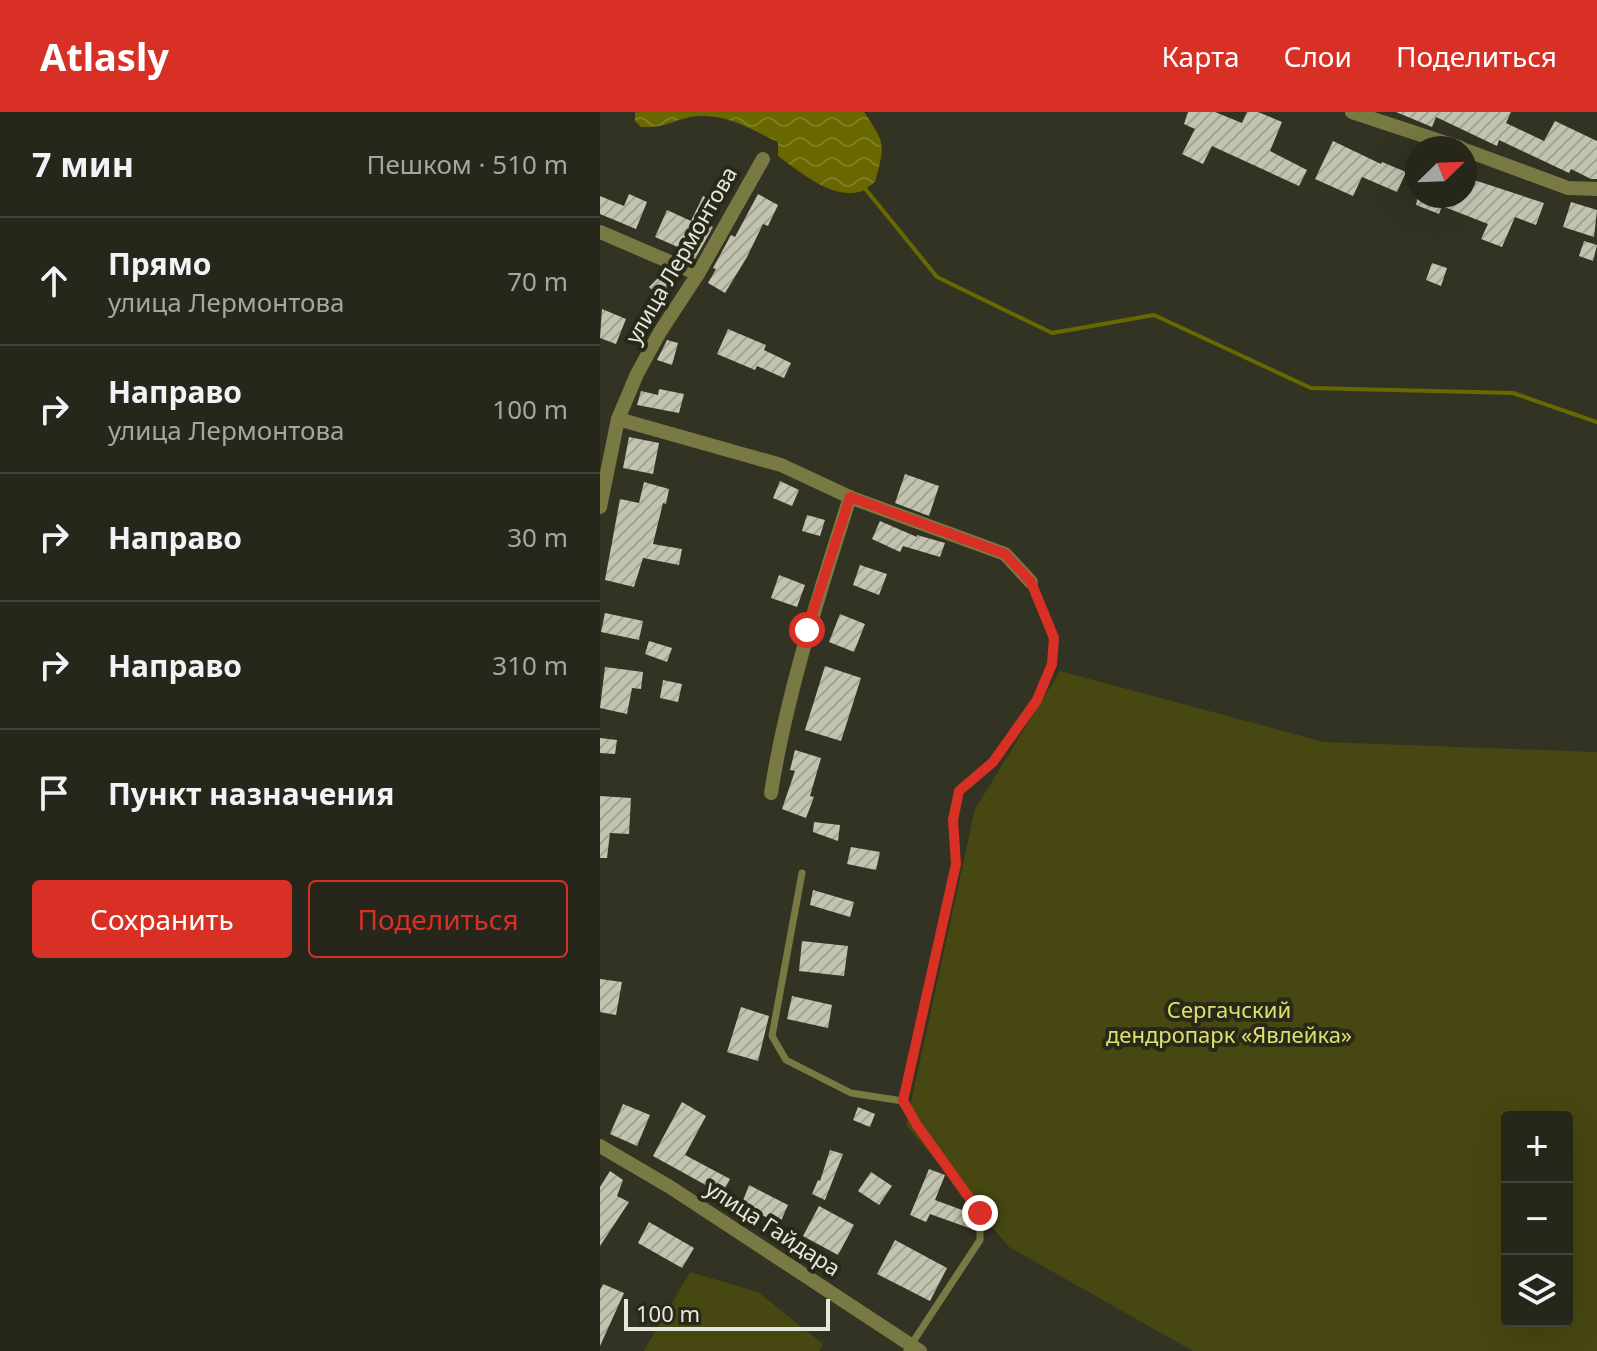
<!DOCTYPE html>
<html lang="ru">
<meta charset="utf-8">
<style>
:root{--surface:#26261a;--page:#2e2e23;--text:#f1f3f6;--muted:#a4a5a2;--line:#424339;--accent:#d93025}
body{margin:0;font-family:"Noto Sans",sans-serif;background:var(--page);color:var(--text)}
.controls{position:absolute;right:24px;bottom:24px;display:grid;overflow:hidden;border-radius:8px;box-shadow:0 8px 32px #0002}
.controls button{width:72px;height:72px;display:grid;place-items:center;padding:0;border:0;border-bottom:2px solid var(--line);background:var(--surface);color:var(--text);font:40px sans-serif}
.compass{position:absolute;left:805px;top:24px;width:72px;height:72px;border-radius:50%;background:var(--surface);box-shadow:0 8px 32px #0002;rotate:67deg}
.scale{position:absolute;left:24px;bottom:20px;width:206px;box-sizing:border-box;padding-left:8px;border:4px solid #e6e7dd;border-top:0;font-size:22px;line-height:28px;white-space:nowrap;color:#e6e7dd;-webkit-text-stroke:6px #292919;paint-order:stroke}
.stop{position:absolute;width:24px;height:24px;margin:-18px;border:6px solid #d93025;border-radius:50%;background:#fff}
.stop.end{background:#d93025;border-color:#fff;box-shadow:0 2px 8px #0008}
.list{margin:0;padding:0;list-style:none}
h2{display:flex;justify-content:space-between;align-items:center;height:104px;margin:0;padding:0 32px;font-size:34px}
h2 small{font-size:26px;font-weight:400;color:var(--muted)}
.list li{display:grid;grid-template-columns:52px 1fr auto;gap:24px;align-items:center;box-sizing:border-box;height:128px;padding:0 32px;border-top:2px solid var(--line)}
.list b{display:block;font-size:30px;white-space:nowrap}
.list p{margin:0;font-size:26px;white-space:nowrap;color:var(--muted)}
.list em{font-size:26px;font-style:normal;color:var(--muted)}
.actions{display:flex;gap:16px;padding:24px 32px}
.actions a{flex:1;padding:18px 0;border:2px solid var(--accent);border-radius:8px;text-align:center;font-size:28px;color:var(--accent)}
.actions .main{background:var(--accent);color:#fff}
.icon{flex:none;width:44px;height:44px;fill:none;stroke:currentColor;stroke-width:2;stroke-linecap:round;stroke-linejoin:round}
.map{position:relative;flex:none;width:997px;height:1239px;overflow:hidden}
header{display:flex;align-items:center;gap:48px;box-sizing:border-box;height:112px;padding:0 40px;background:var(--accent);color:#fff}
header strong{font-size:38px}
nav{display:flex;gap:44px;margin-inline-start:auto;font-size:28px}
main{display:flex}
aside{flex:1;background:var(--surface)}
.map>svg:first-child{display:block}
.park{fill:#474712;fill-rule:evenodd}
.water{fill:url(#water-waves)}
.lines{fill:none;stroke-linecap:round;stroke-linejoin:round}
.stream{stroke:#696800;stroke-width:4}
.building{fill:url(#building-hatch)}
.service{stroke:#797943;stroke-width:7}
.minor{stroke:#797943;stroke-width:14}
.route{stroke:#d93025;stroke-width:10}
.labels{text-anchor:middle;stroke-width:8;stroke-linejoin:round;paint-order:stroke}
.street-label{font-size:22px;fill:#e6e7dd;stroke:#292919}
.park-label{font-size:22px;fill:#dfe06c;stroke:#292919}
</style>
<header>
<strong>Atlasly</strong>
<nav><a>Карта</a><a>Слои</a><a>Поделиться</a></nav>
</header>
<main>
<aside>
<h2>7 мин<small>Пешком · 510 m</small></h2>
<ul class="list">
<li><svg class="icon" aria-label="ahead" viewBox="0 0 24 24"><path d="M12 20V5M6 11l6-6 6 6"/></svg><div><b>Прямо</b><p>улица Лермонтова</p></div><em>70 m</em></li>
<li><svg class="icon" aria-label="right" viewBox="0 0 24 24"><path d="M7 20v-9h11M14 6l5 5-5 5"/></svg><div><b>Направо</b><p>улица Лермонтова</p></div><em>100 m</em></li>
<li><svg class="icon" aria-label="right" viewBox="0 0 24 24"><path d="M7 20v-9h11M14 6l5 5-5 5"/></svg><div><b>Направо</b></div><em>30 m</em></li>
<li><svg class="icon" aria-label="right" viewBox="0 0 24 24"><path d="M7 20v-9h11M14 6l5 5-5 5"/></svg><div><b>Направо</b></div><em>310 m</em></li>
<li><svg class="icon" aria-label="arrive" viewBox="0 0 24 24"><path d="M6 21V4h12l-3 4 3 4H6"/></svg><div><b>Пункт назначения</b></div></li>
</ul>
<div class="actions"><a class="main">Сохранить</a><a>Поделиться</a></div>
</aside>
<div class="map">
<svg width="997" height="1239" viewBox="0 0 997 1239">
<defs>
<pattern id="water-waves" width="16" height="10" patternUnits="userSpaceOnUse" patternTransform="scale(2)"><rect width="16" height="10" fill="#696800"/><path d="M0 5q4-4 8 0t8 0" fill="none" stroke="#7e7e25"/></pattern>
<pattern id="building-hatch" width="6" height="6" patternUnits="userSpaceOnUse" patternTransform="scale(2)"><rect width="6" height="6" fill="#c3c4b0"/><path d="M-1 1l2-2M0 6l6-6M5 7l2-2" fill="none" stroke="#a4a494"/></pattern>
</defs>
<rect width="100%" height="100%" fill="#333323"/>
<g class="park">
<path d="M460,559L724,630L997,640V1239H593L409,1135L306,1013L375,697ZM907,1005H967V1209H907Z"/>
<polygon points="90,1160 158,1180 223,1232 219,1239 44,1239"/>
</g>
<path class="water" d="M35,0H264C286,32 285,33 275,70C270,73 264,79 259,80C231,87 199,59 178,44V30C148,16 125,0 90,5C69,10 64,16 41,15L35,9Z"/>
<g class="lines">
<polyline class="stream" points="263,74 337,165 452,221 554,203 711,276 913,281 997,310"/>
</g>
<g class="building">
<polygon points="588,0 615,0 642,11 647,0 658,0 682,10 670,39 707,58 699,74 612,34 603,52 582,42 595,17 584,12"/>
<polygon points="796,0 911,0 906,11 944,29 955,9 997,29 997,67 991,67 971,57 969,61 899,28 897,34 836,5 832,15"/>
<polygon points="733,29 781,52 782,50 806,60 797,80 762,65 753,84 715,67"/>
<polygon points="871,67 944,91 936,113 915,105 902,135 881,127 888,112 842,94 839,102 816,93 818,84 865,84"/>
<polygon points="29,82 47,90 36,117 0,102 0,84 24,94"/>
<polygon points="158,82 178,93 168,114 163,112 147,145 125,181 108,171 116,157 113,156 131,123 135,125"/>
<polygon points="103,84 113,89 103,110 113,115 95,147 79,139 80,136 55,125 67,98 91,109"/>
<polygon points="971,90 997,98 994,125 963,115"/>
<polygon points="984,129 997,133 993,149 979,144"/>
<polygon points="832,151 847,156 841,174 826,168"/>
<polygon points="60,164 73,177 62,188 49,175"/>
<polygon points="2,197 26,207 16,232 0,226"/>
<polygon points="128,217 166,233 164,238 191,251 184,266 157,254 155,258 117,242"/>
<polygon points="67,228 78,231 72,253 57,248"/>
<polygon points="59,277 84,282 79,301 37,293 41,279 58,283"/>
<polygon points="29,325 59,331 53,362 23,356"/>
<polygon points="305,362 339,374 329,404 295,391"/>
<polygon points="180,369 199,378 192,394 173,386"/>
<polygon points="44,370 69,377 66,392 63,391 53,432 82,437 79,453 43,446 34,475 5,468 20,387 39,391"/>
<polygon points="207,403 225,408 220,424 202,419"/>
<polygon points="280,409 317,425 317,423 345,431 340,445 303,434 300,440 272,427"/>
<polygon points="260,453 287,462 279,483 253,473"/>
<polygon points="179,463 205,473 197,495 171,486"/>
<polygon points="5,501 43,509 39,528 1,520"/>
<polygon points="240,502 265,512 254,540 229,530"/>
<polygon points="49,529 72,536 67,550 45,542"/>
<polygon points="225,554 261,566 241,629 205,618"/>
<polygon points="5,555 43,560 41,577 32,576 27,602 0,596"/>
<polygon points="63,568 82,572 78,590 60,586"/>
<polygon points="0,626 17,628 15,642 0,641"/>
<polygon points="195,638 221,646 210,684 214,685 206,706 182,697 195,659 190,658"/>
<polygon points="0,684 31,686 29,722 10,721 7,746 0,746"/>
<polygon points="214,710 240,713 238,729 213,720"/>
<polygon points="251,735 280,740 276,758 247,752"/>
<polygon points="213,778 254,790 250,805 210,793"/>
<polygon points="202,829 248,834 244,864 199,859"/>
<polygon points="0,867 22,870 16,903 0,900"/>
<polygon points="192,884 232,893 228,916 187,907"/>
<polygon points="141,895 169,904 158,949 127,940"/>
<polygon points="82,990 106,1004 85,1043 130,1067 122,1082 53,1044"/>
<polygon points="23,992 50,1003 37,1034 10,1022"/>
<polygon points="258,995 275,1002 270,1015 253,1008"/>
<polygon points="230,1038 243,1042 225,1088 212,1082 218,1068 220,1069"/>
<polygon points="329,1057 345,1063 335,1088 373,1102 369,1116 330,1102 326,1110 310,1103"/>
<polygon points="10,1059 23,1068 17,1084 29,1090 0,1134 0,1075"/>
<polygon points="271,1060 292,1074 279,1093 258,1079"/>
<polygon points="149,1073 188,1093 180,1111 141,1094"/>
<polygon points="219,1094 254,1113 238,1143 203,1124"/>
<polygon points="49,1110 94,1136 82,1156 38,1131"/>
<polygon points="295,1128 347,1156 330,1189 277,1162"/>
<polygon points="3,1172 24,1181 0,1234 0,1178"/>
</g>
<g class="lines">
<g class="service">
<polyline points="202,761 172,924 186,948 251,981 303,989"/>
<polyline points="307,1239 380,1128 380,1101 317,1013 303,989 356,752 353,708 359,679 393,650 437,588 452,552 454,526 431,470"/>
</g>
<g class="minor">
<polyline points="752,0 861,36"/>
<polyline points="865,38 968,76 997,77"/>
<polyline points="0,120 98,162"/>
<polyline points="18,307 181,353 252,386 405,442 431,470"/>
<polyline points="0,395 18,307 37,262 60,220 98,162 163,47"/>
<path d="M171,681C187,579 219,483 250,385"/>
<polyline points="0,1034 70,1075 320,1239"/>
</g>
</g>
<g class="lines">
<polyline class="route" points="207,518 250,385 405,442 431,470 454,526 452,552 437,588 393,650 359,679 353,708 356,752 303,989 317,1013 380,1101"/>
</g>
<g class="labels">
<g class="street-label">
<text transform="translate(81 143) rotate(-60)" y="8">улица Лермонтова</text>
<text transform="translate(173 1116) rotate(33)" y="8">улица Гайдара</text>
</g>
<g class="park-label">
<text x="629" y="906">Сергачский<tspan x="629" dy="25">дендропарк «Явлейка»</tspan></text>
</g>
</g>
</svg>
<div class="controls">
<button>+</button>
<button>−</button>
<button><svg class="icon" aria-label="layers" viewBox="0 0 24 24"><path d="M12 4l9 5-9 5-9-5zM3 14l9 5 9-5"/></svg></button>
</div>
<svg class="compass" viewBox="-18 -18 36 36"><path d="M0-13l5 13h-10z" fill="#e53935"/><path d="M0 13l5-13h-10z" fill="#a4a5a2"/></svg>
<div class="scale">100 m</div>
<div class="stop" style="left:207px;top:518px"></div>
<div class="stop end" style="left:380px;top:1101px"></div>
</div>
</main>
